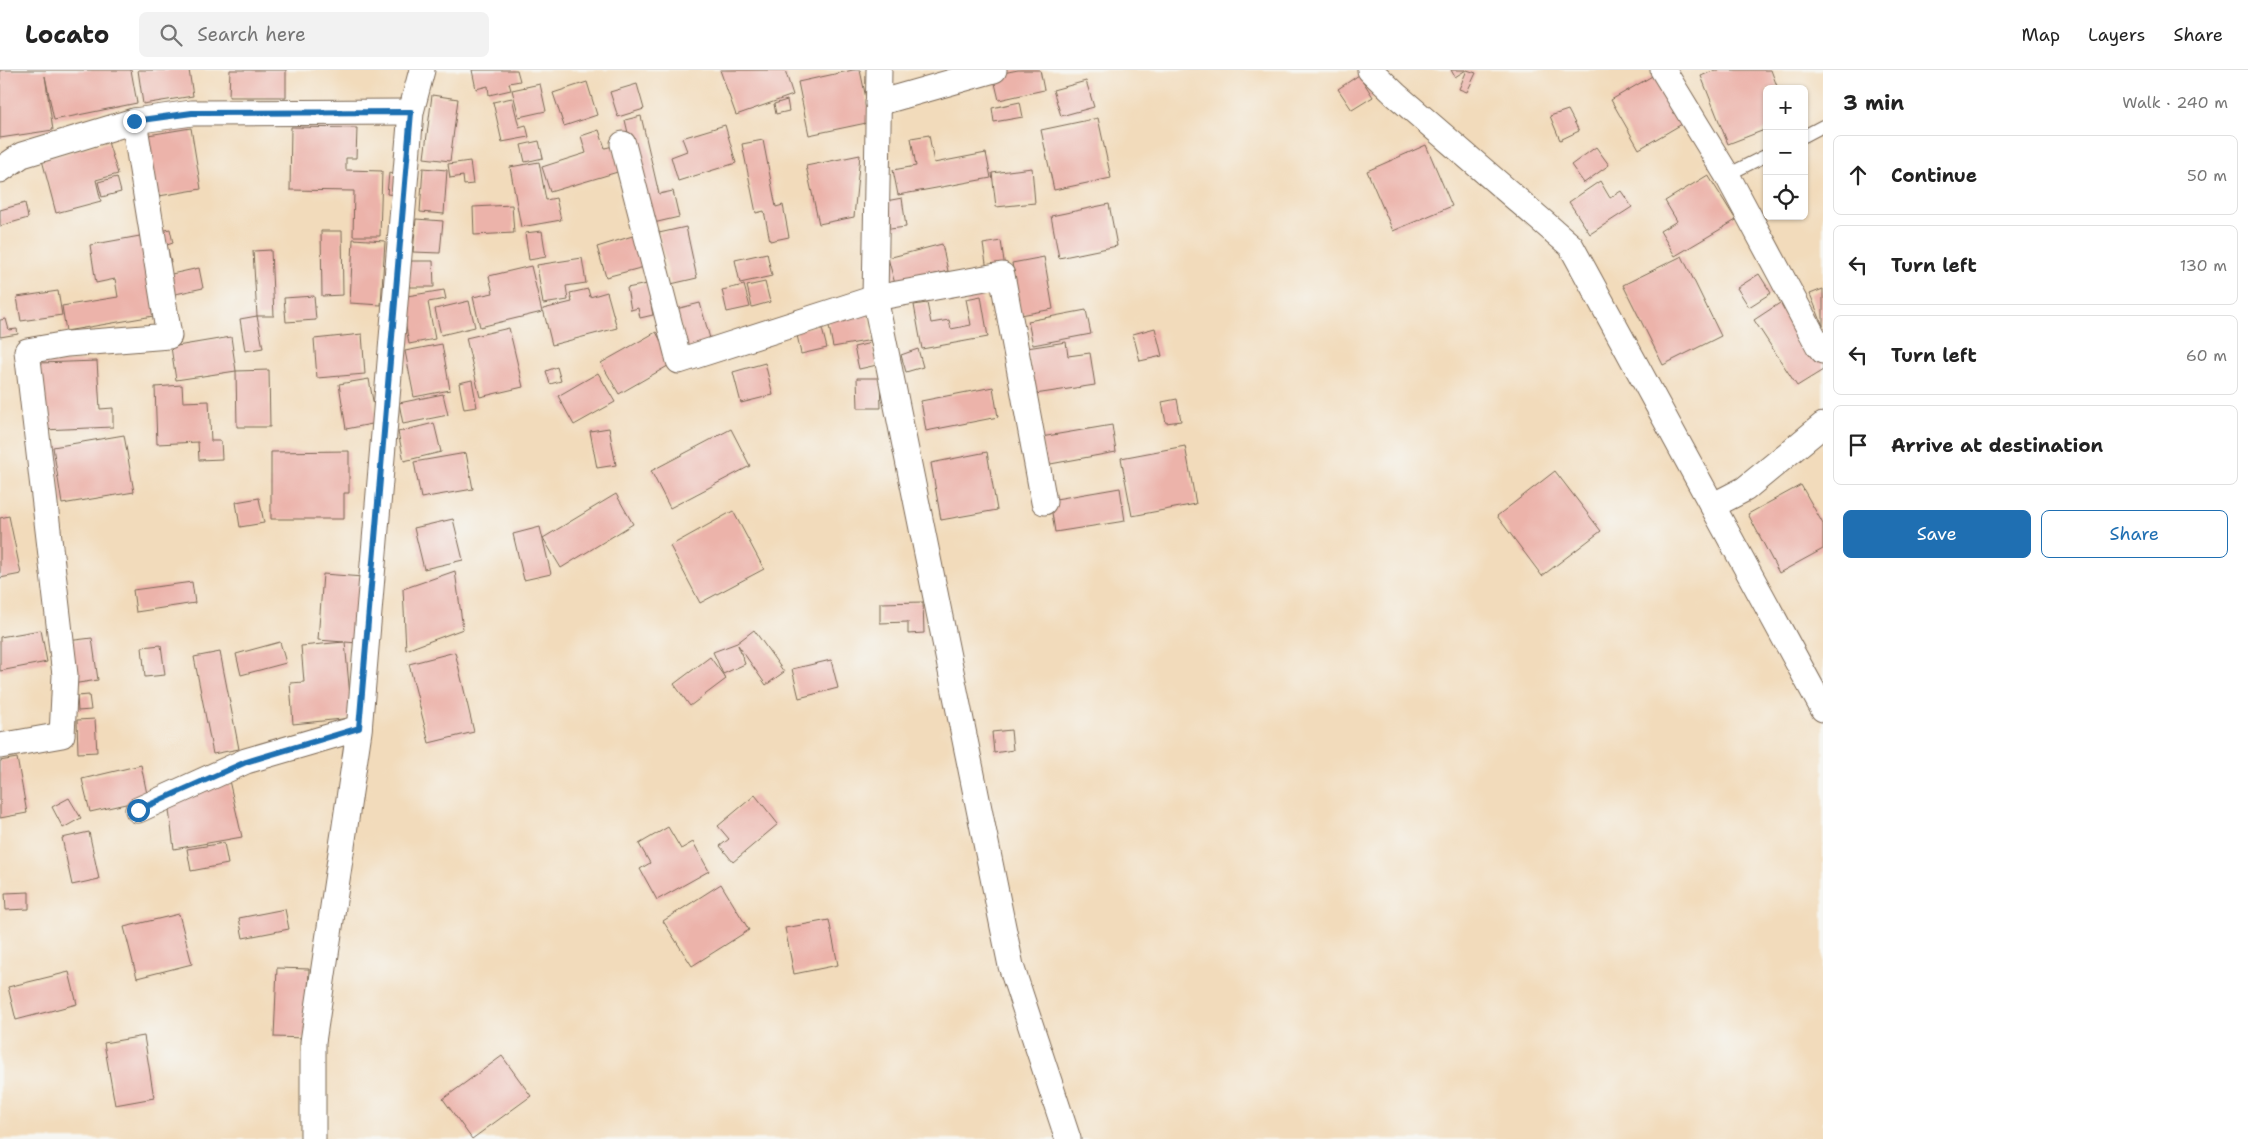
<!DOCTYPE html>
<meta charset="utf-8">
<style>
:root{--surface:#fff;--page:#f2f2f2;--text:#222;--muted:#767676;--line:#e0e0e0;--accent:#1f6fb2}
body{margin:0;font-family:"Shantell Sans",sans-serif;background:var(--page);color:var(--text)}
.controls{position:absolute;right:15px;top:15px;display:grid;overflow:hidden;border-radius:8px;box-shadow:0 1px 4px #0004}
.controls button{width:45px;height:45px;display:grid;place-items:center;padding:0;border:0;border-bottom:1px solid var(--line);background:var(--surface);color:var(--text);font:25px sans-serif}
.stop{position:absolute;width:15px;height:15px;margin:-11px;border:4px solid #1f6fb2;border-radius:50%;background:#fff}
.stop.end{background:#1f6fb2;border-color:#fff;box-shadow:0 1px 5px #0008}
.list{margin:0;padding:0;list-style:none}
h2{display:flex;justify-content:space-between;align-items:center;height:65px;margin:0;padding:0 20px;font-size:21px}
h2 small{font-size:16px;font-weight:400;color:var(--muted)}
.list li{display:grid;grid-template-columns:32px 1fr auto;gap:15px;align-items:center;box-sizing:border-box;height:80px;margin:0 10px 10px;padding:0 10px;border:1px solid var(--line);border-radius:8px}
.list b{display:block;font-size:19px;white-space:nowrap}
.list em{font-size:16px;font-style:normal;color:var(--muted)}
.actions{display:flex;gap:10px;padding:15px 20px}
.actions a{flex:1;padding:11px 0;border:1px solid var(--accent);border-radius:8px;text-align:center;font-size:18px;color:var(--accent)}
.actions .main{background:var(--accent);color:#fff}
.icon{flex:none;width:28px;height:28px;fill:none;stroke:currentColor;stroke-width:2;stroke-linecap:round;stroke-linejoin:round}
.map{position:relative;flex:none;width:1823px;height:1069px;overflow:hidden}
header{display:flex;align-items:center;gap:30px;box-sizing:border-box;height:70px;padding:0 25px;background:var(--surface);border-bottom:1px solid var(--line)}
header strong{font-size:24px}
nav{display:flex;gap:28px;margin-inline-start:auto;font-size:18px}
.search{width:350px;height:45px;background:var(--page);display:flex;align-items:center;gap:12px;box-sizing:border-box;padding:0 18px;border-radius:8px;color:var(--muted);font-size:19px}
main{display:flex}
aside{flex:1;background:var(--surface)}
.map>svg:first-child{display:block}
.building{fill:#ecb3aa}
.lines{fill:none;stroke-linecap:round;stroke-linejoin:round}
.lane-casing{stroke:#7b6855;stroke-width:14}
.street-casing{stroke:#7b6855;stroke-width:27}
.lane{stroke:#fff;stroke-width:12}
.street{stroke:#fff;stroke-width:25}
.route{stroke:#1f6fb2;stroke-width:6}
</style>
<header>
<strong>Locato</strong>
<div class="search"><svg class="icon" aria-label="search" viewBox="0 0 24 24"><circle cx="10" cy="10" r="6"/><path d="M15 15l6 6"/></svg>Search here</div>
<nav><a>Map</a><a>Layers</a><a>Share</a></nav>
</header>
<main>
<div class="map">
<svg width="1823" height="1069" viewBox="0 0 1823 1069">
<rect width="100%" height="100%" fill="#f6f6f2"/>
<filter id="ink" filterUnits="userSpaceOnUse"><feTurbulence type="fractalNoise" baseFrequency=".02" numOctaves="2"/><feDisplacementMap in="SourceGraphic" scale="10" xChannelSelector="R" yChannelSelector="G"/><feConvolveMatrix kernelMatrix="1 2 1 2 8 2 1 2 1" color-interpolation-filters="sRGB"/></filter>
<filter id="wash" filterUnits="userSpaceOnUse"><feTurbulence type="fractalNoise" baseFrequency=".0096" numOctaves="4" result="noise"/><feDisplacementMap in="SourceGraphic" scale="20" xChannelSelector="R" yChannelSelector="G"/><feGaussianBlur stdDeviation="1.12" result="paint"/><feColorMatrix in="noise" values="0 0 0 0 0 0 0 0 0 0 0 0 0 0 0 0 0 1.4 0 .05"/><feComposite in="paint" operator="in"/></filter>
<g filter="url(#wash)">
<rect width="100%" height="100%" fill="#f2dbbb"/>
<g id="blocks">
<g class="building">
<polygon points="0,0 131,0 137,33 54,50 45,6 53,60 0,68"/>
<polygon points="138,0 189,0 193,26 143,34"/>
<polygon points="230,0 286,0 286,27 229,27"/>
<polygon points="472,0 517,0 520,11 509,13 511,20 489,25 488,16 476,19"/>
<polygon points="720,0 785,0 793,25 736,45"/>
<polygon points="853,0 860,0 871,52 809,65 798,12"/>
<polygon points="1018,0 1040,0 1044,20 999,30 993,5"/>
<polygon points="1451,0 1466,0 1455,7"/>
<polygon points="1467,0 1476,3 1467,22 1459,19"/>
<polygon points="1715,0 1771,0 1778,19 1767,19 1767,59 1728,74 1701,6"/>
<polygon points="1359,5 1373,27 1352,40 1338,19"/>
<polygon points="1654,5 1682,54 1639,79 1611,30"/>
<polygon points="1086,11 1094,37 1061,46 1053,20"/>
<polygon points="587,12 597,45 564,56 553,23"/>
<polygon points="540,14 546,41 519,47 512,20"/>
<polygon points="637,14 644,39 618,47 610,22"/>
<polygon points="432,25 458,29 450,91 424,88"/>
<polygon points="512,28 519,57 526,55 529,67 502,72 493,32"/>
<polygon points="787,30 789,41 776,44 774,34"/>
<polygon points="1020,32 1023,47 994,52 992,38"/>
<polygon points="1568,40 1579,61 1560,70 1550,46"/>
<polygon points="641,46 659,124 673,121 679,147 649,154 625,50"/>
<polygon points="1098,48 1111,108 1054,120 1041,60"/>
<polygon points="725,55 736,93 678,111 671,87 687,81 682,68"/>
<polygon points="291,57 357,58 356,88 346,88 346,100 382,101 380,166 353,166 354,121 290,120"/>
<polygon points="191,58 201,119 153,127 142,66"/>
<polygon points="599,60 605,78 613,76 621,101 550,122 542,97 586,83 581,66"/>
<polygon points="929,65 934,93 986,83 991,108 898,125 893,100 916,96 911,68"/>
<polygon points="763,70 776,137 783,135 789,167 770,171 764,141 756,143 742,74"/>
<polygon points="539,71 543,88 525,92 521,75"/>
<polygon points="108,72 118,104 96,110 101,131 56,143 42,90"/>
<polygon points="1426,75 1452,136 1393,161 1367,101"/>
<polygon points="1596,77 1609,95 1584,113 1571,95"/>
<polygon points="860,85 854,147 819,154 806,96"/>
<polygon points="470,91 473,114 464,115 463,106 450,108 448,94"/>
<polygon points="539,92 546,130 556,128 561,150 521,157 510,97"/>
<polygon points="423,98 447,100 444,144 420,142"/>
<polygon points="1032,98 1035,133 996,137 992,103"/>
<polygon points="389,103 399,105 396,125 387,124"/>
<polygon points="1708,105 1736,150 1675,186 1660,161 1677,151 1665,131"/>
<polygon points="117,107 121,122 102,127 98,112"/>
<polygon points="1600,111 1610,128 1621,121 1632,137 1590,164 1569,132"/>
<polygon points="902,128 906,157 890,159 886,131"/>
<polygon points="25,133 28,148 0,156 0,140"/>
<polygon points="1109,134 1117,176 1059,188 1051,146"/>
<polygon points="512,135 514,163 474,165 473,137"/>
<polygon points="416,149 443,151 440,183 413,182"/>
<polygon points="686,157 697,208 671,214 659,163"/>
<polygon points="170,159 173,173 167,175 171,192 164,193 156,162"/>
<polygon points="321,161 342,161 343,225 322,226"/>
<polygon points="542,161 546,187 529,190 525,163"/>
<polygon points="151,164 165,244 66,261 62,236 118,227 115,209 96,213 90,175"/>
<polygon points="639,164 648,196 606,207 597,177"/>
<polygon points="353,169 385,171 381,235 350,233"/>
<polygon points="1001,171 1005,198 987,200 983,174"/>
<polygon points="942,174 948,201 895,214 888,188"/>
<polygon points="271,180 274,246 257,246 253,181"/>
<polygon points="767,183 772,206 740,213 735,190"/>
<polygon points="1682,186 1721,266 1663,295 1623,215"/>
<polygon points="1044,187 1053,239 1021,245 1012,193"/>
<polygon points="582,188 586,213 566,216 568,230 543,234 537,195"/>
<polygon points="407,191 433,191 434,217 409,217"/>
<polygon points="531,196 542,242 480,257 473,227 493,223 489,206"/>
<polygon points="199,198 203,218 171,225 167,205"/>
<polygon points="1759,204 1771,223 1749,237 1737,218"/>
<polygon points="765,212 770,232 752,237 747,216"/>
<polygon points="647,214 653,245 640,248 638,238 631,240 627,218"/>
<polygon points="744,215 750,237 727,242 722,220"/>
<polygon points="588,219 590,227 607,222 617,258 552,275 543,239 572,232 570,223"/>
<polygon points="1823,219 1823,256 1810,224"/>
<polygon points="444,220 446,229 428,232 435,269 409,274 401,227"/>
<polygon points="58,221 62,245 21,251 17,227"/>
<polygon points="314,226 316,250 286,252 284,228"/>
<polygon points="981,226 988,267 922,279 914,235 927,233 931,253 949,250 951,259 971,255 966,229"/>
<polygon points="469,231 475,257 441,265 435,239"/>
<polygon points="1783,231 1823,292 1823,300 1797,316 1754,250"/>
<polygon points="700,233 711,272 687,279 676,239"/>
<polygon points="867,239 872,270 833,277 827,246"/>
<polygon points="1086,240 1091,264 1033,275 1028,251"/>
<polygon points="257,246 263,278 245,281 240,249"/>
<polygon points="6,249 9,260 17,259 18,264 0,267 0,250"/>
<polygon points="821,255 827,278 801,284 796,260"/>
<polygon points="509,258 523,317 480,327 466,268"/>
<polygon points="1155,258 1162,286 1140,291 1133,264"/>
<polygon points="656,262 673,293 619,324 601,293"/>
<polygon points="362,264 365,304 317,308 314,269"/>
<polygon points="231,267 236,301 176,310 171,277"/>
<polygon points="1066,272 1068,286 1090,283 1095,315 1035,324 1027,278"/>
<polygon points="871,273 877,295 859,299 854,277"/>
<polygon points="442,274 450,320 414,327 405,281"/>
<polygon points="918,279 923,297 906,302 901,285"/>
<polygon points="97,291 100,339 113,338 113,357 42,360 39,293"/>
<polygon points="765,293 773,325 741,333 733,302"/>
<polygon points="557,297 561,311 550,314 546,301"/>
<polygon points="269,300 270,357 237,357 236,301"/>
<polygon points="598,303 615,332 574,355 558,326"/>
<polygon points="857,308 880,308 881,338 858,338"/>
<polygon points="369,309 377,353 346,359 339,314"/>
<polygon points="472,310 477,337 464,339 459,313"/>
<polygon points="182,315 183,332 209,331 211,371 221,371 222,389 199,390 198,372 157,374 155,317"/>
<polygon points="993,317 998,347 926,361 921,331"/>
<polygon points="443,324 448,345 403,354 399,333"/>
<polygon points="1177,329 1181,351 1166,353 1162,332"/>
<polygon points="434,353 441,382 404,391 398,362"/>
<polygon points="1112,355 1116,382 1045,395 1041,367"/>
<polygon points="609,358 616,395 597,398 590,361"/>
<polygon points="731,359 750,396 670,438 651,401"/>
<polygon points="124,365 134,422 62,434 53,377"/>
<polygon points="1185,376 1196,434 1132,446 1121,388"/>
<polygon points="349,381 349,423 344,423 344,449 271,449 271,382"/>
<polygon points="987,382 997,440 941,450 931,393"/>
<polygon points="466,383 473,419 421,428 414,392"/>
<polygon points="1555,401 1601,461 1542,506 1497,446"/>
<polygon points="1801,415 1823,454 1823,479 1779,503 1748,444"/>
<polygon points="1120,418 1125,451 1055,462 1050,430"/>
<polygon points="616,424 633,454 561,498 543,468"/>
<polygon points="259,428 264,453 240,457 236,432"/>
<polygon points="733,441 764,499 700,533 670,476"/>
<polygon points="9,446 21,504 0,508 0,448"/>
<polygon points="453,449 463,490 424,499 414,458"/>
<polygon points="540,457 551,504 524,510 513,464"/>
<polygon points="455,501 463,559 406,580 403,519"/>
<polygon points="323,504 363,507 358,573 345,572 352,648 293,654 290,613 304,612 301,576 344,572 318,570"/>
<polygon points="192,512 195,533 136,542 133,520"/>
<polygon points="923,532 924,563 908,564 908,552 880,553 880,533"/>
<polygon points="41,560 47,592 0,601 0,567"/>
<polygon points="754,560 784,602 766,615 738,575 745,594 723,604 713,582 737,573"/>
<polygon points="92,568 98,610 72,614 67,571"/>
<polygon points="280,572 286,593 241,605 236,584"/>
<polygon points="161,575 165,605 145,607 142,577"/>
<polygon points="220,582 239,679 213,684 194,587"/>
<polygon points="455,582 474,662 429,673 409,594"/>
<polygon points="710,587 726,609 690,636 674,614"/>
<polygon points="831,590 838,618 799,628 792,599"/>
<polygon points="89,625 91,640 78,641 77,626"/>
<polygon points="95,649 97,682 78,683 77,650"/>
<polygon points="1011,660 1013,680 994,683 992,662"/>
<polygon points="17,688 27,743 0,748 0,691"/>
<polygon points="141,695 148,729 90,742 82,709"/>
<polygon points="228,706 242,767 174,779 168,732"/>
<polygon points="755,725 778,754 733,792 720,776 729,769 718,756"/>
<polygon points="69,728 81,748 63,758 52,737"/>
<polygon points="668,757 681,779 693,772 709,801 657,830 640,799 650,793 639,774"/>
<polygon points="89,762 99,809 72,815 62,768"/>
<polygon points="224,773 228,794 191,801 187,779"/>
<polygon points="721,814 749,860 692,896 663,851"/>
<polygon points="29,822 29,839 6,840 5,823"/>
<polygon points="285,839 289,859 243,868 239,848"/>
<polygon points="179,844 192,894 137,908 124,857"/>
<polygon points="829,850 838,895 794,904 785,858"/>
<polygon points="277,898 309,899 306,968 274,967"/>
<polygon points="69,902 77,934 16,950 8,917"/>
<polygon points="144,966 154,1028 115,1035 104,973"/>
<polygon points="502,986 531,1026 472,1069 443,1029"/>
</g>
</g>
</g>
<g filter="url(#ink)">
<use href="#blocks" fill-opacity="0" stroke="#7b6855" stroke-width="1"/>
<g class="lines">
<defs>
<g id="lane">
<polyline points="1804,66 1823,56"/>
<polyline points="1727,105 1767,85"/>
</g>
<g id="street">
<polyline points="879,0 875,228 1011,896 1068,1069"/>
<polyline points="1370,0 1396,25 1571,176 1823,639"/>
<polyline points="1663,0 1727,105 1818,275 1823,281"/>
<polyline points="878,33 994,0"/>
<polyline points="623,74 679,291 875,228 1002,205 1044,432"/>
<polyline points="0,100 22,85 134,51 192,43 411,42"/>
<polyline points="1714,435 1745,419 1823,355"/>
<polyline points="0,676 62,665 65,605 27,281 67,274 169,266 134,51"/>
<polyline points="138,740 246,691 359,658"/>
<polyline points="313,1069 313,972 359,661 411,42 422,0"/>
</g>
</defs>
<use href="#lane" class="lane-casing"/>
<use href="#street" class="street-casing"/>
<use href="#lane" class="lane"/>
<use href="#street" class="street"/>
</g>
</g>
<g class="lines" filter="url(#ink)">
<polyline class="route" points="134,51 192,43 411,42 359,658 246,692 138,740"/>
</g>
</svg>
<div class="controls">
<button>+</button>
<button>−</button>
<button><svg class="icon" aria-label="locate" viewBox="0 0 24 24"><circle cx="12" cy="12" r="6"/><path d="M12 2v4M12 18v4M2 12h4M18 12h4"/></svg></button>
</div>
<div class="stop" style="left:138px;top:740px"></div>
<div class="stop end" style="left:134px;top:51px"></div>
</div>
<aside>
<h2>3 min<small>Walk · 240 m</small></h2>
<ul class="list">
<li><svg class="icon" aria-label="ahead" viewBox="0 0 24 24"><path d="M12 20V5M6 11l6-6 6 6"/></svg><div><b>Continue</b></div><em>50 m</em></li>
<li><svg class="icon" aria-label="left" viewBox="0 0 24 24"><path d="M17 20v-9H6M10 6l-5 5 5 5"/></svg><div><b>Turn left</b></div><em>130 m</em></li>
<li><svg class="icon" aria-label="left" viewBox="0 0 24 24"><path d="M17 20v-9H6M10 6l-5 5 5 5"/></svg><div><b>Turn left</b></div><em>60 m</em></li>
<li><svg class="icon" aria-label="arrive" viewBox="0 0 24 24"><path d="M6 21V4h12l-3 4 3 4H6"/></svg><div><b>Arrive at destination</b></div></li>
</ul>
<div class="actions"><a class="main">Save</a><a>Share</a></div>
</aside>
</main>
